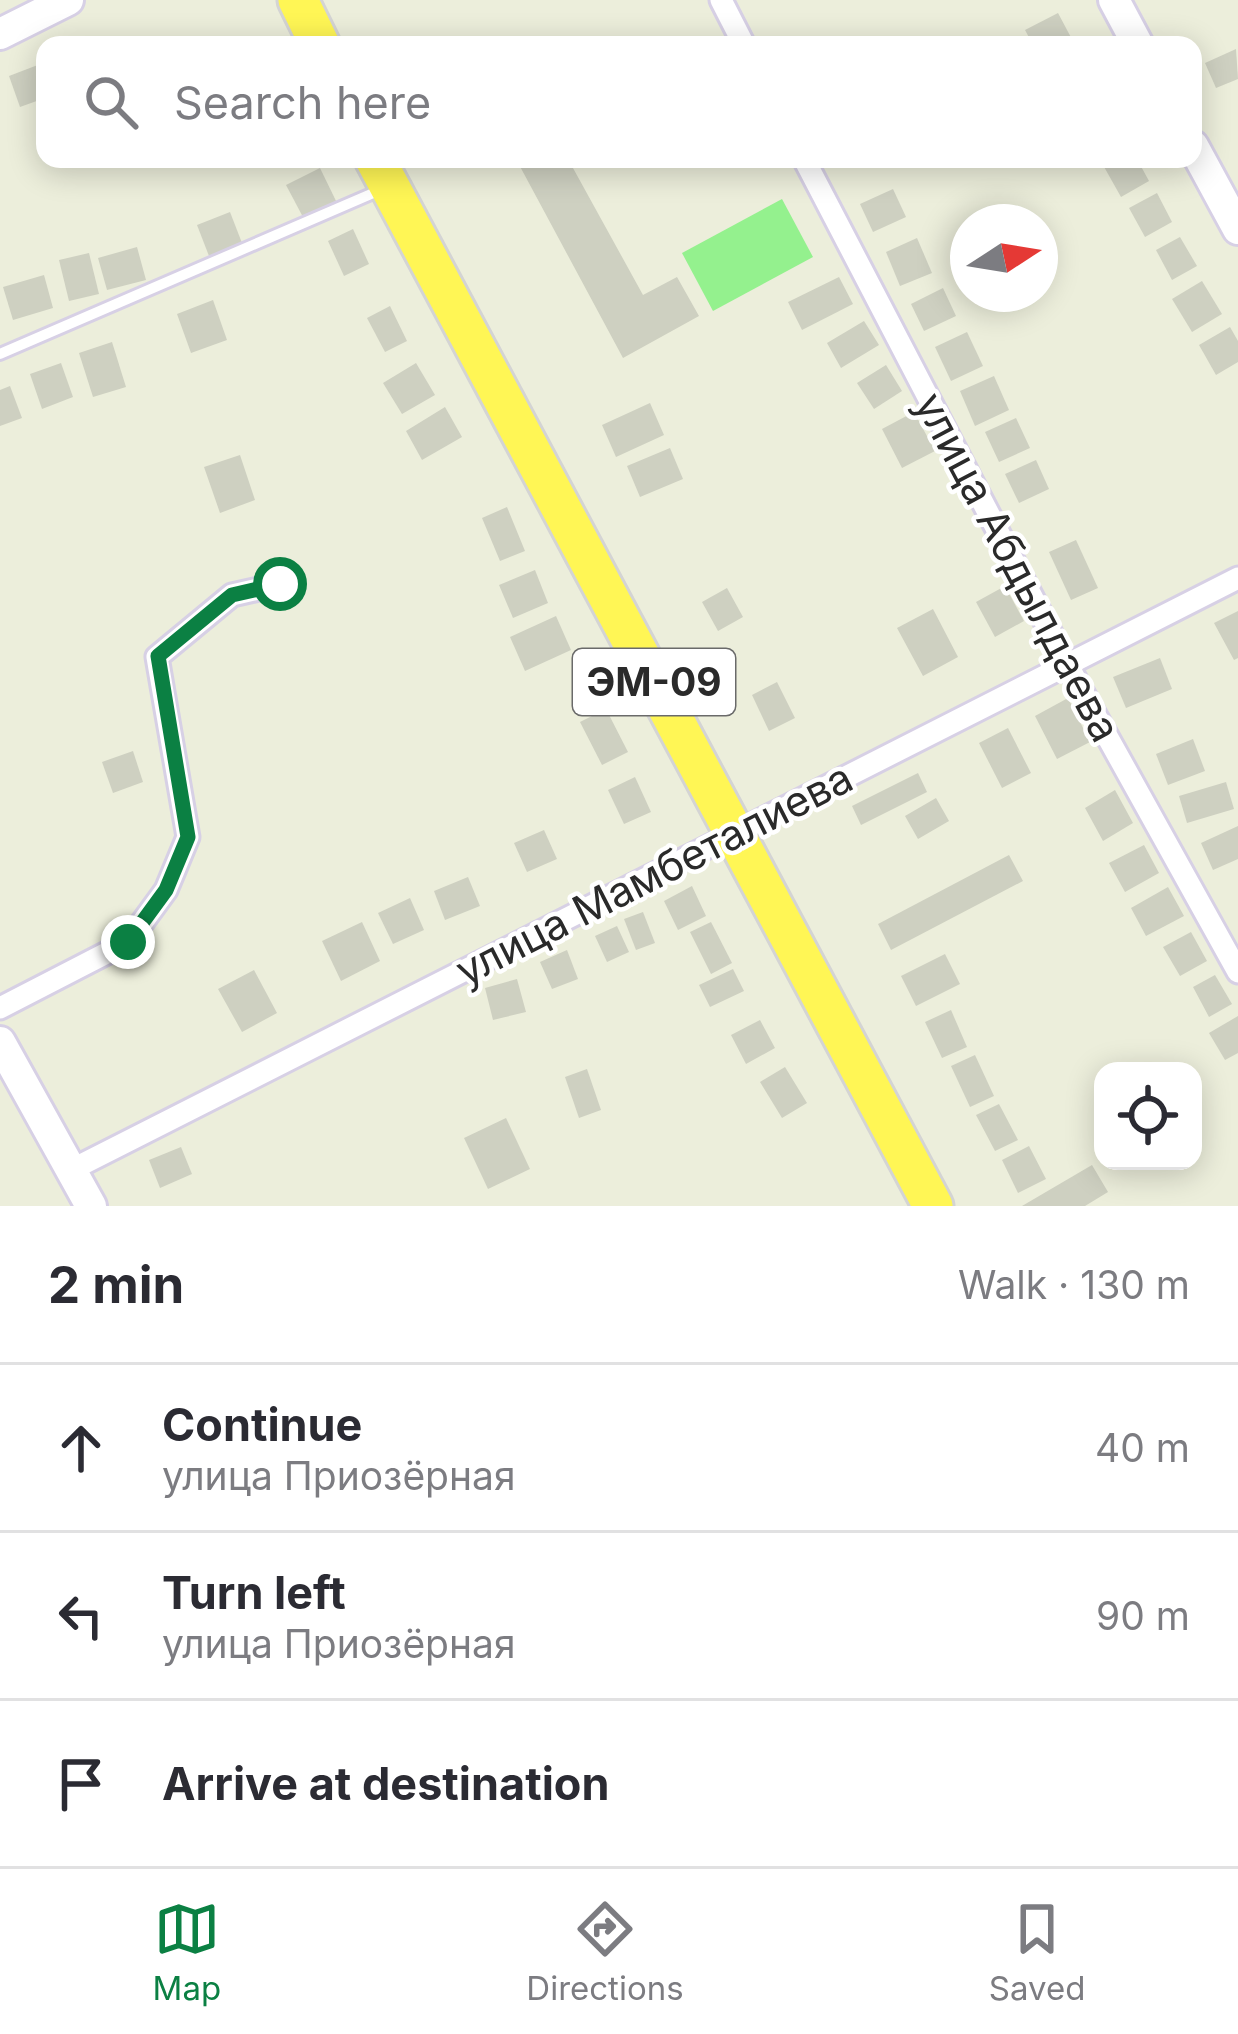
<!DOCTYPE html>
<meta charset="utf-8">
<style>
:root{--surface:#fff;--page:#f2f2f3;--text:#2b2b33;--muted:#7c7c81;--line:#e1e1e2;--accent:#0b8043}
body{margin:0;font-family:Inter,sans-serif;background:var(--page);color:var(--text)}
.controls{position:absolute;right:36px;bottom:36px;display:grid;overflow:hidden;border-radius:24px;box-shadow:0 6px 30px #0003}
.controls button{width:108px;height:108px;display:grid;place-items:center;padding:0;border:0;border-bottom:3px solid var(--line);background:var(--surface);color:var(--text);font:60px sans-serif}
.compass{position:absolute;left:950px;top:204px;width:108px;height:108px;border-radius:50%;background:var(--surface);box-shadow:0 6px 30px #0003;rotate:78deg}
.stop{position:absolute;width:36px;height:36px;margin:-27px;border:9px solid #0b8043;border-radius:50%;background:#fff}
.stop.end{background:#0b8043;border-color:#fff;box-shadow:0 3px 12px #0008}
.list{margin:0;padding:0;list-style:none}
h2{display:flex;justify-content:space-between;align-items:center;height:156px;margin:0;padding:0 48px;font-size:51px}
h2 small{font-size:39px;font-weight:400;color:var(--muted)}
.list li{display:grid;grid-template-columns:78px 1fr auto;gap:36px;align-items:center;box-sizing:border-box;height:168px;padding:0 48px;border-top:3px solid var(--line)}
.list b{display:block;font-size:45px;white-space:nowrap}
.list p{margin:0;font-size:39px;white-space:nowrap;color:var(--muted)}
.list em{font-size:39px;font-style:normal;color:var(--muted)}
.icon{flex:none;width:66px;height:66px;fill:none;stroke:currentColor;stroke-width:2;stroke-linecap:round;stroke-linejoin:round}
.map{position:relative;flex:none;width:1238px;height:1206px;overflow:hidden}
.search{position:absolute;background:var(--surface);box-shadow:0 6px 30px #0003;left:36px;right:36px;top:36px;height:132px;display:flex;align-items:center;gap:30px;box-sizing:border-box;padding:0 42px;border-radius:24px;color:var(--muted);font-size:45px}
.sheet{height:660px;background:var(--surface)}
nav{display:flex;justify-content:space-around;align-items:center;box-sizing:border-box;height:168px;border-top:3px solid var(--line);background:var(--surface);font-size:33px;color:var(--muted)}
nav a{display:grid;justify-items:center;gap:6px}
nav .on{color:var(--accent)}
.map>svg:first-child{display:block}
.pitch{fill:#94f18e}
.building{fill:#ced0c1}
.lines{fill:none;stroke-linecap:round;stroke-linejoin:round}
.lane-casing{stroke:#d7d0e5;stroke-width:16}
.street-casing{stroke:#d7d0e5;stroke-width:27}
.secondary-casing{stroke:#d7d0e5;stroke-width:36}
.highway-casing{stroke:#d4d4d4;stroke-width:45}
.lane{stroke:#fff;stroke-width:10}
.street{stroke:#fff;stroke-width:21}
.secondary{stroke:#fff;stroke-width:30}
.highway{stroke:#fff655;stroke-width:39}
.route{stroke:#0b8043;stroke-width:15}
.labels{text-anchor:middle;stroke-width:9;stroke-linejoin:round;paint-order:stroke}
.shield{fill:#fff;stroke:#6a6a6a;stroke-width:3}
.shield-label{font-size:39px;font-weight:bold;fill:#2a2a2a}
.street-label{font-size:42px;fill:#2a2a2a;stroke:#fff}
</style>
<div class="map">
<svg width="1238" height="1206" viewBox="0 0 1238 1206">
<rect width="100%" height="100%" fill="#eceedb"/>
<polygon class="pitch" points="782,199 813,257 713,311 682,253"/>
<g class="building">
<polygon points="1058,13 1075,45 1033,45 1025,30"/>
<polygon points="1236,49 1238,79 1216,88 1205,63"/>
<polygon points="43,63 45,98 20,107 9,76"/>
<polygon points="516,159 568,159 643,295 677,277 699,316 623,358"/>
<polygon points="1114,159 1137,159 1149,181 1121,197 1103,165"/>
<polygon points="320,168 337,203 304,219 286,185"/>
<polygon points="893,189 906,217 873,232 860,204"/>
<polygon points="1157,193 1172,222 1145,237 1129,208"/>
<polygon points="230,212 242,243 209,256 197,225"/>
<polygon points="353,229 369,264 344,276 328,241"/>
<polygon points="1180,237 1197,266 1172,280 1156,250"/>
<polygon points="917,238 932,273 900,286 886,252"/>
<polygon points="137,247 146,280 107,290 98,258"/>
<polygon points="89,253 99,294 69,301 59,260"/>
<polygon points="44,275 53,308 13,320 3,287"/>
<polygon points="839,277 853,304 802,330 788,302"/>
<polygon points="1202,281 1222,314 1192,332 1172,299"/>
<polygon points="943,288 956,316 924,331 911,304"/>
<polygon points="213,300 227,340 191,353 177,314"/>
<polygon points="390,306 407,341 385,352 367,318"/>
<polygon points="864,321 879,345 841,368 827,343"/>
<polygon points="1230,327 1238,341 1238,362 1216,375 1199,345"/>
<polygon points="967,332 983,366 951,381 935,347"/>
<polygon points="112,342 126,387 93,397 79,353"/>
<polygon points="61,363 73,397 42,409 30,374"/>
<polygon points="416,363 435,395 402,414 383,383"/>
<polygon points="886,365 902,391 874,409 857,383"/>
<polygon points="994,376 1009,410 975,426 960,391"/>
<polygon points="10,386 22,418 0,426 0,390"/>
<polygon points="650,403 664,435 616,457 602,425"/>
<polygon points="445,407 462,437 422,460 406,431"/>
<polygon points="914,412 935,451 902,468 882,429"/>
<polygon points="1016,418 1030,448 999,462 985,432"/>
<polygon points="670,448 683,479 640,497 627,466"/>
<polygon points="240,455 255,500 220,513 204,467"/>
<polygon points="1036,460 1049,489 1019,503 1005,474"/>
<polygon points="507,507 525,551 500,561 482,518"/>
<polygon points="1076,540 1098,588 1071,600 1049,552"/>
<polygon points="535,570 548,603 513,618 499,585"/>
<polygon points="1005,586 1024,621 995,637 976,602"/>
<polygon points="727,588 743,617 718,631 702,602"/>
<polygon points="933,609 958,657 923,676 897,628"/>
<polygon points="1238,611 1238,658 1234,660 1214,623"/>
<polygon points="556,616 571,650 525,671 510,637"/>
<polygon points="1160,658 1172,689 1126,708 1113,677"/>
<polygon points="777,682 795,718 769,731 752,695"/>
<polygon points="1068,698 1090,742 1057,759 1035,716"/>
<polygon points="606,709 628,752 602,765 580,722"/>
<polygon points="1008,728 1031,773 1002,788 979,743"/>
<polygon points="1193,739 1205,771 1168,785 1156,754"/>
<polygon points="133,751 143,782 113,793 102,762"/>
<polygon points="918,773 927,792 861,825 852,806"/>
<polygon points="635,777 651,812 624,824 608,790"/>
<polygon points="1226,782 1234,809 1187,823 1179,796"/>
<polygon points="1115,790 1133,823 1103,841 1085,808"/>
<polygon points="936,798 949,821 918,839 905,816"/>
<polygon points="1238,826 1238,859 1213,870 1201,843"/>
<polygon points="544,830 557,859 527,872 514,843"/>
<polygon points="1144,845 1159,873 1125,892 1109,863"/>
<polygon points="1009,855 1023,881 891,950 878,924"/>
<polygon points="468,877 480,906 445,920 434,891"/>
<polygon points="692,886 706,916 678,930 664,901"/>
<polygon points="1168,887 1184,916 1146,936 1131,908"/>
<polygon points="410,898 424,930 393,944 378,913"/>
<polygon points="643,912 655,943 636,950 624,919"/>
<polygon points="362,922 380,961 341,981 322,941"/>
<polygon points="711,922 732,963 711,974 690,932"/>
<polygon points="617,926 629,952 607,962 595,936"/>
<polygon points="1191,932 1207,961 1180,976 1163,947"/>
<polygon points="567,950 578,979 552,989 540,962"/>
<polygon points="945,954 960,984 916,1006 901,976"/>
<polygon points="733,969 744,991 710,1007 699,985"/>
<polygon points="254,970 277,1013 242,1032 218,989"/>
<polygon points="1215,975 1232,1004 1209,1017 1193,987"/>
<polygon points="517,979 526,1012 493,1020 485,988"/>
<polygon points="951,1010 967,1047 942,1058 925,1022"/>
<polygon points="1238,1016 1238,1053 1225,1060 1209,1033"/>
<polygon points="760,1020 775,1048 746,1064 731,1035"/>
<polygon points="975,1055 994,1096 970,1107 951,1066"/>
<polygon points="785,1067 807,1103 782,1118 760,1082"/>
<polygon points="587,1069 601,1110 579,1118 565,1077"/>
<polygon points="999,1104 1018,1140 995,1151 976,1115"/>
<polygon points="506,1118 530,1169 488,1189 464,1138"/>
<polygon points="1029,1146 1046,1179 1018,1193 1002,1160"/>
<polygon points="181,1147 192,1174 160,1188 149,1160"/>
<polygon points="1092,1165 1108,1192 1085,1206 1022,1206"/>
</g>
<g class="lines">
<defs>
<polyline id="lane" points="0,354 385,188"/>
<g id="street">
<polyline points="721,0 744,45"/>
<polyline points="804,159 1067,664 1238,972"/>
<polyline points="0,1008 128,942 166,890 188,837 157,657 232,595 281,584"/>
<polyline points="71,1170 1238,578"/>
</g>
<g id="secondary">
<polyline points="1114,0 1138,45"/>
<polyline points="0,34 68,0"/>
<polyline points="1193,146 1238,229"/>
<polyline points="0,1042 91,1206"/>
</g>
<g id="highway">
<polyline points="298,0 320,45"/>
<polyline points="375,159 933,1206"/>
</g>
</defs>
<use href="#lane" class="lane-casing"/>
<use href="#street" class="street-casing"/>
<use href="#secondary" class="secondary-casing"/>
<use href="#highway" class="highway-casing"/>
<use href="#lane" class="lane"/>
<use href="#street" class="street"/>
<use href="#secondary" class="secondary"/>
<use href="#highway" class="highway"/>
</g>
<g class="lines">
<polyline class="route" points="128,942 166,890 188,837 158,656 232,595 280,584"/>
</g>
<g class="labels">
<rect class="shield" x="573" y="649" width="162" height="66" rx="9"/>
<g class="shield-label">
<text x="654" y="696">ЭМ-09</text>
</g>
<g class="street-label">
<text transform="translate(1018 567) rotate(62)" y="15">улица Абдылдаева</text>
<text transform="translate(654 874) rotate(-27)" y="15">улица Мамбеталиева</text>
</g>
</g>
</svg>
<div class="controls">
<button><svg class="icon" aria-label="locate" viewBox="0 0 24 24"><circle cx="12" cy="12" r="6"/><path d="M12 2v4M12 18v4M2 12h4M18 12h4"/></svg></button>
</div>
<svg class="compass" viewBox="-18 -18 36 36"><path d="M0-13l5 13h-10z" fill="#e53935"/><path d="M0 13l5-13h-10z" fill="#7c7c81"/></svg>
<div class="stop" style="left:280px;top:584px"></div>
<div class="stop end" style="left:128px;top:942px"></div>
<div class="search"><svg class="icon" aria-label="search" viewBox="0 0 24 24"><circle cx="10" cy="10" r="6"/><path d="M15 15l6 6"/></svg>Search here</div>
</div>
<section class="sheet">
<h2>2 min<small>Walk · 130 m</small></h2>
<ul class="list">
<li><svg class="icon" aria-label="ahead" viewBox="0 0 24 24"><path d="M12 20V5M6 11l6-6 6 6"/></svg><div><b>Continue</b><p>улица Приозёрная</p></div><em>40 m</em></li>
<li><svg class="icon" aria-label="left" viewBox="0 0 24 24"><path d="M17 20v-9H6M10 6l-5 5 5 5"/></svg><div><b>Turn left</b><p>улица Приозёрная</p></div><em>90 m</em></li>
<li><svg class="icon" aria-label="arrive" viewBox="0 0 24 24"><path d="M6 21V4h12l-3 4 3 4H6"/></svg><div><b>Arrive at destination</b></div></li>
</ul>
</section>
<nav>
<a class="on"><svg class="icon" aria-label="map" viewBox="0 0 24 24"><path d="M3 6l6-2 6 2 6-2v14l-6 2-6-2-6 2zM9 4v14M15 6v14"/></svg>Map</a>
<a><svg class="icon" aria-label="directions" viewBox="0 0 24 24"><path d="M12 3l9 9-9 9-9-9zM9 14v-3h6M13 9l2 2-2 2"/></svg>Directions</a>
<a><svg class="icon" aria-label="saved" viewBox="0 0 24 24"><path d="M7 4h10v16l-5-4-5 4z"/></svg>Saved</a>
</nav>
